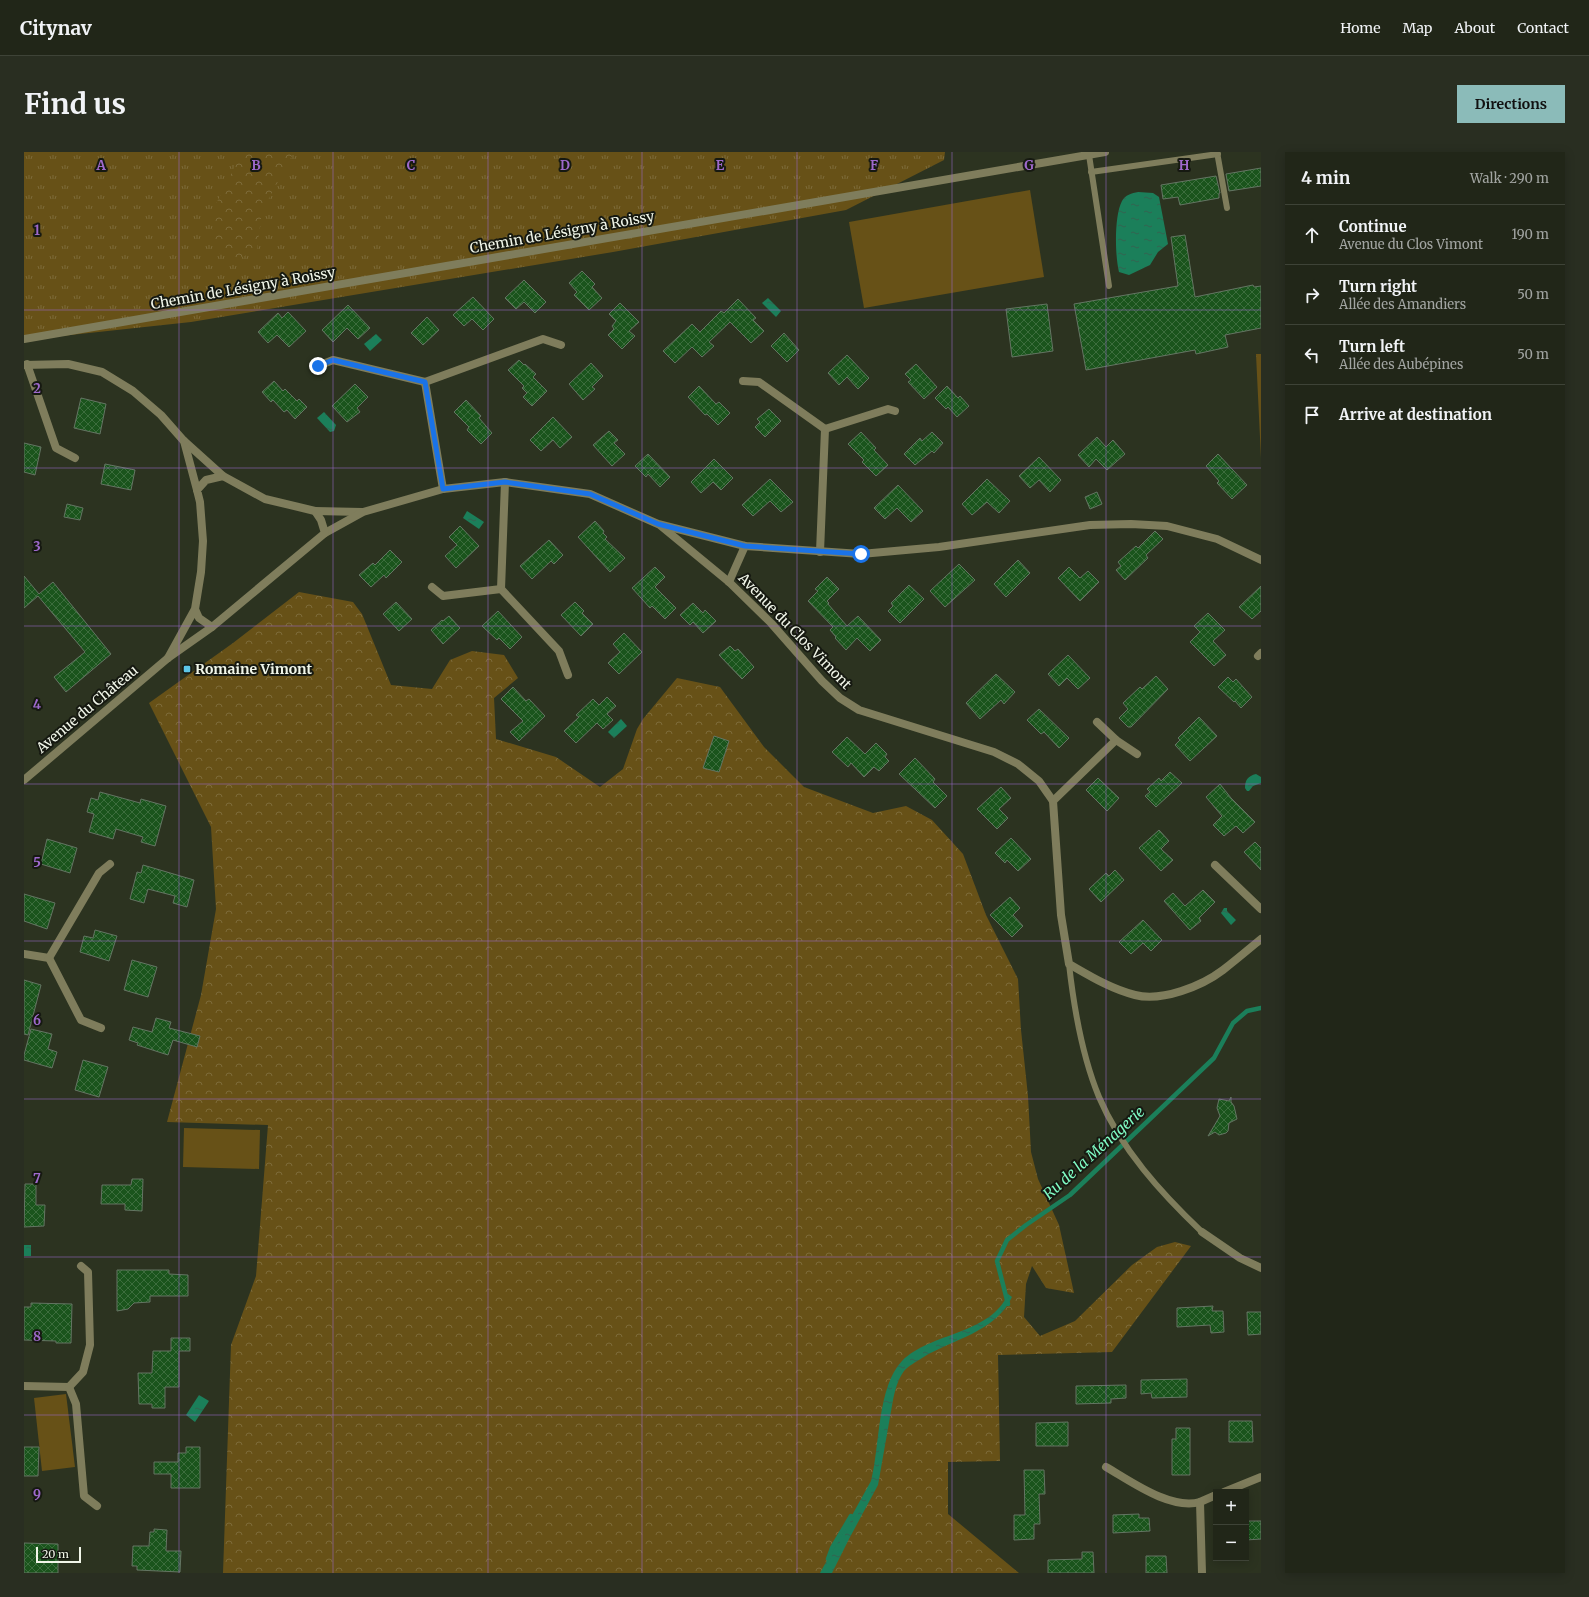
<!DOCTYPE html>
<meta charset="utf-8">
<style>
:root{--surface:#212618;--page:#292e21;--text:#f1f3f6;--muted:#a2a5a2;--line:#3e4337;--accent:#8bbbb9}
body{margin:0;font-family:Merriweather,serif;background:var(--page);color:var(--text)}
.controls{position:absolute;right:12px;bottom:12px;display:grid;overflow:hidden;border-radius:0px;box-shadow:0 2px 10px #0003}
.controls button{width:36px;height:36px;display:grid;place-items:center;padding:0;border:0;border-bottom:1px solid var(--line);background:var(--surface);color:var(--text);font:20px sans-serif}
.scale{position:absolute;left:12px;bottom:10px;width:45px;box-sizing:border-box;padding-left:4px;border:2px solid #f1f6e9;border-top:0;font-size:11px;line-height:14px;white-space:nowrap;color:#f1f6e9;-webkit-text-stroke:3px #161911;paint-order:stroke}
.stop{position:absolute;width:12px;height:12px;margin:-9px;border:3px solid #1a73e8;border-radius:50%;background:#fff}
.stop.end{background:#1a73e8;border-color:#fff;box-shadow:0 1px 4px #0008}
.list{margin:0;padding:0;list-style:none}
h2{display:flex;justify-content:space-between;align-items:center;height:52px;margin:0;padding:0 16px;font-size:17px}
h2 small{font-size:13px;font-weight:400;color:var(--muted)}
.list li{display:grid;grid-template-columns:26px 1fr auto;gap:12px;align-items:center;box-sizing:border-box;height:60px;padding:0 16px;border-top:1px solid var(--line)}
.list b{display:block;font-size:15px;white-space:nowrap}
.list p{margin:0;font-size:13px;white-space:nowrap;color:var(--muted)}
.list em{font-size:13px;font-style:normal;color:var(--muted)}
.icon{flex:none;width:22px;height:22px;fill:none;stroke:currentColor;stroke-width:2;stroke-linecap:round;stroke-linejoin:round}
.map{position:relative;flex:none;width:1237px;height:1421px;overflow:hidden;border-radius:0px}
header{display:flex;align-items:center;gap:24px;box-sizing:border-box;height:56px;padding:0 20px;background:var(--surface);border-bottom:1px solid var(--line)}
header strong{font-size:19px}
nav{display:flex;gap:22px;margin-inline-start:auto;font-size:14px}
.intro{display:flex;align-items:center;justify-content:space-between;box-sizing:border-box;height:96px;padding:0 24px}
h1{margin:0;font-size:28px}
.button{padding:10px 18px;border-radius:0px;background:var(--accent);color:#111;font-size:14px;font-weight:700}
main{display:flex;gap:24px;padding:0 24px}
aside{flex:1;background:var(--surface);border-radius:0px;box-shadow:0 2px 10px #0003}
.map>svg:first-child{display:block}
.grass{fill:url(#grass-tufts)}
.forest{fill:url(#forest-crowns)}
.green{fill:#675117}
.water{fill:url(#water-ripples)}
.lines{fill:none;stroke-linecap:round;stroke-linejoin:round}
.stream{stroke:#1b7f5a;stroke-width:4.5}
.building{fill:url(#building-cross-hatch);stroke:#647563}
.service{stroke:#7f7d5c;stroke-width:6}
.minor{stroke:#7f7d5c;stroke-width:8}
.route{stroke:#1a73e8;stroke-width:5}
.grid{fill:none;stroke:#9e69cc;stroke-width:1;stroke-opacity:0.55}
.poi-dot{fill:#5cc7e8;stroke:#161911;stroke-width:1.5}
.labels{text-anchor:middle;stroke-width:4;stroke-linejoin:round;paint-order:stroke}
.street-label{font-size:14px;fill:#f1f6e9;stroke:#161911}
.poi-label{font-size:14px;font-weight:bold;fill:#f1f6e9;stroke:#161911;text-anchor:start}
.water-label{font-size:15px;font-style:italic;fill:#7ffbc4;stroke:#161911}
.grid-label{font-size:13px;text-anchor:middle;font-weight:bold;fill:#9e69cc;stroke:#161911;stroke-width:4;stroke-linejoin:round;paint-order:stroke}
</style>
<header>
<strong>Citynav</strong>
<nav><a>Home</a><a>Map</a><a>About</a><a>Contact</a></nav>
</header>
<div class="intro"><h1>Find us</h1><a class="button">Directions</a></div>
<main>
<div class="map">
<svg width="1237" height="1421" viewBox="0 0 1237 1421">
<defs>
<pattern id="grass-tufts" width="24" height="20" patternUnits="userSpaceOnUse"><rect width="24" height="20" fill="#675117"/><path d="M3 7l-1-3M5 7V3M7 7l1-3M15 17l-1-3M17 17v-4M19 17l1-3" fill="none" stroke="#7d6b39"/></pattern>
<pattern id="forest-crowns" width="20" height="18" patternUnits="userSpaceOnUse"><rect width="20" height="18" fill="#675117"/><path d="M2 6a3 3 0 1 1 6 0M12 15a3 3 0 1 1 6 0" fill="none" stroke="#7d6b39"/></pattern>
<pattern id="water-ripples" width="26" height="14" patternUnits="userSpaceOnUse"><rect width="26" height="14" fill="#1b7f5a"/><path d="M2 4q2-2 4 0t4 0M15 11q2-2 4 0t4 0" fill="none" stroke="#326450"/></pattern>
<pattern id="building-cross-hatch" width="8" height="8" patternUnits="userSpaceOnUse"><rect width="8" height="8" fill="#1a541c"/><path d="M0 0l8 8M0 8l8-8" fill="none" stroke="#3c6d3d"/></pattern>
</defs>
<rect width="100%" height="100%" fill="#2c3320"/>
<g class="grass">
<polygon points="0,0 921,0 920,8 822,58 589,100 167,170 0,188"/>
<polygon points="1232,202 1237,202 1237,307 1237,306"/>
</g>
<g class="forest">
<polygon points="218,0 270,0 238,59 233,97 215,107 196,102 188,86 190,56"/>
<polygon points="275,440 329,450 338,462 367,533 408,537 426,508 448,499 480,503 494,526 470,546 472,587 532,605 576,635 599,617 613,577 619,567 653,526 696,535 740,595 780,635 849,661 882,654 908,668 939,702 962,763 994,827 997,878 1004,944 1007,1000 1014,1027 1035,1073 1050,1141 1022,1136 1008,1114 1002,1132 1000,1165 1016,1184 1051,1169 1108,1113 1133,1095 1151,1090 1167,1094 1088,1200 974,1203 976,1309 924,1310 924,1362 995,1421 199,1421 207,1193 232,1124 244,973 143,970 177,843 192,757 187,675 125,551 209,491"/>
</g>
<g class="green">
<polygon points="1006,38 1020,125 840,156 825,70"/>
<polygon points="160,976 236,978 235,1017 159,1015"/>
<polygon points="42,1242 51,1315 18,1319 10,1246"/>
</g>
<g class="water">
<path d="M1114,40L1129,41L1135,45L1144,92L1134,100L1126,113L1105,123L1095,120C1091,104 1090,64 1098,49C1101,43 1108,41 1114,40Z"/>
<polygon points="744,146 757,159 752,165 738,151"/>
<polygon points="352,182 358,188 346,199 340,192"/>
<polygon points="300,260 312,273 310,279 306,280 293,266"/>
<polygon points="443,359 460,370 455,377 439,366"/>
<polygon points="597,567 603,574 590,586 584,580"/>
<path d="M1232,622L1237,625V631L1229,634L1225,639H1223L1221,636C1221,628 1224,624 1232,622Z"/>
<polygon points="1200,756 1203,756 1203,759 1212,768 1207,773 1197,761"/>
<rect x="0" y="1093" width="7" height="11"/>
<path d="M984,1142L988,1145C971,1181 928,1187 898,1206C892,1210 884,1214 880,1219C874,1227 871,1238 869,1248L854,1333L825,1387L808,1421H796L847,1329C856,1295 853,1235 878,1209C907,1180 966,1183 984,1142Z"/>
<polygon points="175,1243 185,1249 171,1270 162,1263"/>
</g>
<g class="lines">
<g class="stream">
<polyline points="984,1152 973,1109 983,1088 1002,1073 1046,1043 1190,906 1209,871 1223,859 1237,856"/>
<polyline points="804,1407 808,1396 827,1364"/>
</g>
</g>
<g class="building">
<polygon points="1237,16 1237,34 1205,39 1202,22"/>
<polygon points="1192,24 1196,41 1195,41 1195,46 1156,53 1154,45 1139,47 1137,33"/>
<polygon points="1161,83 1171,145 1229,133 1230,135 1237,134 1237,176 1201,183 1204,195 1172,202 1171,198 1062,218 1050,152 1154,134 1147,85"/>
<polygon points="558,119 571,132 568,135 578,146 565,158 550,143 553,140 545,131"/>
<polygon points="500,128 522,150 511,161 500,150 492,157 481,146"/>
<polygon points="449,145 470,167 459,178 448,167 440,174 429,163"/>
<polygon points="714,147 732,166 729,168 740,179 727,191 706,170 685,190 690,194 678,205 668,195 651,211 639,199 668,172 676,180 697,159 700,161"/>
<polygon points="596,151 615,170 605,179 611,184 598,197 584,183 590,177 588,174 592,169 585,162"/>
<polygon points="1023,152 1029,199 988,205 982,157"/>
<polygon points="324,153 346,176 334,187 323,176 309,190 298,178"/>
<polygon points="264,160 282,179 265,195 253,183 244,191 234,180 254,161 258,166"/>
<polygon points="403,165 415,178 399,193 387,181"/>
<polygon points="760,181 775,198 763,210 747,194"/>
<polygon points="823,203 845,226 834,237 823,225 815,233 804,221"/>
<polygon points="495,208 500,213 501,212 512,222 509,225 523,239 508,254 499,245 503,241 498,236 500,234 484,218"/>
<polygon points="567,211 579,224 568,235 571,237 559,248 545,232"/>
<polygon points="892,212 913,235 900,247 884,230 887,228 881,222"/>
<polygon points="250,229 259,239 261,237 273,249 275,247 283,255 271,267 263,258 260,260 249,248 247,250 238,240"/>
<polygon points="331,232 344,245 333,256 336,260 323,270 308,254"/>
<polygon points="675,234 692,252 695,250 706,261 694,273 683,262 681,263 664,245"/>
<polygon points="923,234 934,246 936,244 945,254 933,265 924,255 922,257 911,246"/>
<polygon points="57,246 82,252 76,282 50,276"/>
<polygon points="442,248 457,264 455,266 468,281 457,292 443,278 445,275 430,260"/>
<polygon points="745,257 757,269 741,285 731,275 736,270 733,267"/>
<polygon points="529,265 548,285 536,296 529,288 517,299 506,288"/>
<polygon points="585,279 594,288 590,291 601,302 588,314 569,293"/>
<polygon points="837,280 852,296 850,298 864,313 852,324 838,310 840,308 824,292"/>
<polygon points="908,280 919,291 910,301 908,299 891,313 880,302 896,286 898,289"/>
<polygon points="1073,285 1082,295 1089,288 1101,302 1083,318 1072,307 1065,315 1054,303"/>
<polygon points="0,291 17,295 11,323 0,320"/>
<polygon points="624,302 646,325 636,335 624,322 622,325 611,314"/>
<polygon points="1194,302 1223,333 1208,347 1193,331 1195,329 1182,314"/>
<polygon points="1015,305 1037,328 1026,340 1015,328 1006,336 995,324"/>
<polygon points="690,307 709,326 697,338 689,330 677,341 667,330"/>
<polygon points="81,312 111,318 107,338 77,332"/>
<polygon points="746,327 769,350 757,360 746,349 729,364 718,353"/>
<polygon points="963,327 986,349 975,361 963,350 948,363 938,352"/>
<polygon points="874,333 899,359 887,370 873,356 861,367 850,356"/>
<polygon points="1073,340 1078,352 1066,357 1061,345"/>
<polygon points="43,352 59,356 56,368 40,365"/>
<polygon points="571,369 580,379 579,381 583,385 581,387 601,406 586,420 554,385"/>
<polygon points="436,374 455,394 432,416 421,404 433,393 425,385"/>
<polygon points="1131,379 1139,387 1122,403 1124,406 1101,428 1092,418 1097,414 1094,410 1112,394 1114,396"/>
<polygon points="525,388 539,403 530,412 527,409 508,427 496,414"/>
<polygon points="366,398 378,410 362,426 360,423 347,435 335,423 349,411 351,413"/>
<polygon points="994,408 1006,421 982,445 970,432"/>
<polygon points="935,412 951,428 921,455 906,439"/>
<polygon points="631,415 641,425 631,435 652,456 641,467 628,454 626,456 608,436"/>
<polygon points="1045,415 1056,426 1064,419 1075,430 1056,449 1034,426"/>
<polygon points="0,424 15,442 29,430 87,502 42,540 30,525 61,500 14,444 0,456"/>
<polygon points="803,425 815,437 803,449 805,451 804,452 823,474 834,464 857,488 846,499 833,486 822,498 811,486 812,485 806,478 809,475 784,449 794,439 791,437"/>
<polygon points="885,433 900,447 876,471 864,459 869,454 867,451"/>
<polygon points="1237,434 1237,459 1228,467 1215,455"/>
<polygon points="372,450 388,467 375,479 359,462"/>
<polygon points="551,450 560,459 558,461 569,472 557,484 537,463"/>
<polygon points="669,451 679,461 681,458 692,469 679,481 669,470 666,473 656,463"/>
<polygon points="474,459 498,485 486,497 475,486 473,488 458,474"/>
<polygon points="1184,461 1201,478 1189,489 1202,503 1190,514 1166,490 1176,480 1170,474"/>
<polygon points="425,464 436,476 419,492 407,478 418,468 419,469"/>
<polygon points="600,481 618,500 595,522 584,511 596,500 589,492"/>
<polygon points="706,494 711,499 714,497 730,515 718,527 695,503"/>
<polygon points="1044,503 1066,526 1054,537 1043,526 1035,534 1024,522"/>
<polygon points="972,522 991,540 980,552 977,548 956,567 942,551"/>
<polygon points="1132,524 1144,537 1107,575 1104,575 1095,566 1104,557 1099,551 1116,535 1118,537"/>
<polygon points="1204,525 1209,530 1212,527 1228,545 1217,556 1211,549 1210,550 1194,535"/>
<polygon points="489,535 502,549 505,547 521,564 495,589 486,580 499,569 477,547"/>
<polygon points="583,545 592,554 583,562 589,568 579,577 573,571 552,591 540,579 555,565 552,563 569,547 575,553"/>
<polygon points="1015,557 1045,586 1035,596 1020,580 1017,582 1003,568"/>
<polygon points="1175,565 1193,584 1166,609 1151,593 1156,588 1154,586"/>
<polygon points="690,584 705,589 695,620 679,616"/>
<polygon points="823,585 841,602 852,591 863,602 861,605 865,609 855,619 850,615 840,625 827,611 824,615 808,600"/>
<polygon points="891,606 911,627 909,630 923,644 911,656 875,622"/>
<polygon points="1146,620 1158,631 1132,655 1121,644 1126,640 1123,637 1135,626 1137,629"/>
<polygon points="1074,626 1095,646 1083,659 1062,638"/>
<polygon points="1196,632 1207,646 1231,670 1219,681 1212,674 1200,684 1189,673 1198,664 1182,645"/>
<polygon points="977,635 987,646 975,657 984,666 973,677 953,657"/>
<polygon points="76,640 116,651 117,647 142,654 131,694 117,690 119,685 92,677 89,687 65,680 70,662 63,660 67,646 74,648"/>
<polygon points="1135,678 1145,689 1137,697 1149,708 1137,719 1115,696"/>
<polygon points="987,686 1007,707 994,719 983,708 981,711 971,701"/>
<polygon points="23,687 53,696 46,721 17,712"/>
<polygon points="1231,690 1237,696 1237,718 1220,700"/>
<polygon points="119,713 170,728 163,755 149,751 151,744 124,737 120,751 106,747 113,720 117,721"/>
<polygon points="1091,718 1100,728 1077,750 1065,737 1082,721 1085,724"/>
<polygon points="1179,738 1191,750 1175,766 1177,769 1166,778 1140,749 1149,741 1161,754"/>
<polygon points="0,742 31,751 23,777 0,769"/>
<polygon points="986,745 996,756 989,763 999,774 988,785 966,763"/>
<polygon points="1119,768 1138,788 1127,799 1119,791 1107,802 1095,790"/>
<polygon points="71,778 93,784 85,809 56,800 60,784 69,786"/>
<polygon points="108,808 133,815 124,845 100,838"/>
<polygon points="0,828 17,833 4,883 0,882"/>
<polygon points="132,866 147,870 145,876 176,884 173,895 149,888 144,903 113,893 114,891 105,888 109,875 128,880"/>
<polygon points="7,877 28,882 24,897 33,900 28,916 0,908 0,903"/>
<polygon points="59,908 84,915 75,945 51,938"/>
<polygon points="1207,945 1207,950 1210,954 1213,967 1205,971 1204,979 1202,981 1195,983 1191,980 1184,984 1196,964 1193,956 1195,947 1205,949"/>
<polygon points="108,1027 119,1027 118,1059 101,1058 101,1052 77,1052 78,1033 107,1033"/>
<polygon points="1,1032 12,1032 12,1053 21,1053 20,1074 0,1075"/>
<polygon points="93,1118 145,1118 145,1122 164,1123 164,1144 126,1144 126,1150 110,1151 104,1157 93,1159"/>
<polygon points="7,1151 48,1152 47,1191 32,1191 32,1189 0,1188 0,1155 7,1155"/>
<polygon points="1189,1154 1188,1159 1199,1159 1200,1180 1187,1181 1186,1173 1153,1175 1153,1156"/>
<polygon points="1223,1160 1237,1160 1237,1182 1224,1183"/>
<polygon points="147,1186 166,1186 166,1199 155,1199 155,1235 141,1235 141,1256 128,1256 128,1252 115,1252 114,1221 128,1221 129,1199 147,1199"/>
<polygon points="1163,1227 1163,1245 1128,1246 1127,1241 1117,1242 1117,1228"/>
<polygon points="1102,1233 1102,1246 1087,1247 1087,1251 1052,1252 1052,1234"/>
<polygon points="1205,1269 1228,1269 1229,1290 1205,1290"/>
<polygon points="1044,1270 1044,1294 1012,1294 1012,1271"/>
<polygon points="1152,1276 1166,1276 1166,1323 1148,1323 1148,1287 1152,1287"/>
<polygon points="0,1295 15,1295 14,1324 0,1324"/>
<polygon points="162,1295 176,1295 176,1336 147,1336 147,1322 130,1322 130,1310 154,1310 154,1301 162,1301"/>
<polygon points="1000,1318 1020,1318 1021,1342 1015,1342 1016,1372 1010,1372 1010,1387 990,1388 990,1363 1001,1363"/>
<polygon points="1115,1362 1115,1366 1125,1366 1126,1379 1089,1381 1089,1363"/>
<polygon points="1222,1369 1237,1369 1237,1387 1222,1388"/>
<polygon points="130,1377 143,1378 142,1399 157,1399 156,1420 113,1418 113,1414 108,1414 109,1394 125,1394 126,1380 130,1380"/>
<polygon points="0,1391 34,1392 34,1421 0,1421"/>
<polygon points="1058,1400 1069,1400 1070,1421 1024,1421 1024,1408 1058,1407"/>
<polygon points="1122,1404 1142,1404 1143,1421 1122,1421"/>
</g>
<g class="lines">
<g class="service">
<polyline points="1193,0 1203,56"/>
<polyline points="1065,3 1085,134"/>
<polyline points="1067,20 1194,2"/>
<path d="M1045,812C1050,857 1058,904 1075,945C1097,997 1137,1041 1178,1080"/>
</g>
<g class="minor">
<polyline points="0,187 1081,0"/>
<polyline points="3,212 32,296 51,306"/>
<polyline points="0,213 44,212 78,220 109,239 137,263 159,288 199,324"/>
<polyline points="294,214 309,208 401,230"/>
<polyline points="719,229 735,230 801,277"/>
<polyline points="160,289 173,338"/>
<polyline points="481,330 477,437 535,499 544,523"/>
<polyline points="419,337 401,230 519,187 537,193"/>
<polyline points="291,359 338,360"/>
<path d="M637,374L705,430L747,471L798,529L816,546L835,558L970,600L994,612L1015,629L1029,649L1037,763L1045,812C1066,824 1087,837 1111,843C1138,850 1178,834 1199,818C1212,808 1225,797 1237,787"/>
<polyline points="301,381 339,360 419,337 481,330 566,342 634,372 721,394 837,402 915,395 1066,373 1107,372 1143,374 1193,387 1237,408"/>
<polyline points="796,400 801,277 864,257 871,259"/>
<polyline points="705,430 721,394"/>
<polyline points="408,435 419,444 477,437"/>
<polyline points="1234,504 1237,501"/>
<polyline points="144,506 171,457 177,420 179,389 176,350 173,338 182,328 199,324 241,347 291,359 297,368 301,381 188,475 175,466 171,457"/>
<polyline points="1073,570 1092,588 1113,602"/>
<polyline points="0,628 144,506 188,475"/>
<polyline points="1029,649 1092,588"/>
<polyline points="1191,713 1237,757"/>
<polyline points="0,802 25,806 57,868 77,876"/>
<polyline points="25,806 75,721 86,712"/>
<polyline points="1178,1080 1216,1106 1237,1116"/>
<polyline points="0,1234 45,1235 52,1252 60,1344 73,1354"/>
<polyline points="45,1235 59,1220 66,1193 64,1120 57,1114"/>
<path d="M1082,1315C1108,1330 1146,1358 1176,1350"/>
<polyline points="1200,1340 1237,1325"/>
<polyline points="1178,1421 1176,1350 1192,1343"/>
</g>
</g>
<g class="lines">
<polyline class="route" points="294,214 309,208 401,230 419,337 481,330 566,342 634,372 721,394 837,402"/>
</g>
<path class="grid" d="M155,0V1421M309,0V1421M464,0V1421M618,0V1421M773,0V1421M928,0V1421M1082,0V1421M0,158H1237M0,316H1237M0,474H1237M0,632H1237M0,789H1237M0,947H1237M0,1105H1237M0,1263H1237"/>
<rect class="poi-dot" x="159" y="513" width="8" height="8" rx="2"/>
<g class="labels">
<g class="street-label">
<text transform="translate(538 80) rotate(-10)" y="5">Chemin de Lésigny à Roissy</text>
<text transform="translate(219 136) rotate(-10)" y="5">Chemin de Lésigny à Roissy</text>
<text transform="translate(771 479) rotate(46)" y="5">Avenue du Clos Vimont</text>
<text transform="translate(63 557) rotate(-40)" y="5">Avenue du Château</text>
</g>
<g class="poi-label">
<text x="171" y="522">Romaine Vimont</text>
</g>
<g class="water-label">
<text transform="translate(1070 1001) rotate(-42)" y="5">Ru de la Ménagerie</text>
</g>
</g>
<g class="grid-label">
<text x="77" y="18">A</text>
<text x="232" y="18">B</text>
<text x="387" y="18">C</text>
<text x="541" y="18">D</text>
<text x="696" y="18">E</text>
<text x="850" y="18">F</text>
<text x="1005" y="18">G</text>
<text x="1160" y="18">H</text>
<text x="13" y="83">1</text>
<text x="13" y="241">2</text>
<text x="13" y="399">3</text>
<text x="13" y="557">4</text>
<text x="13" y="715">5</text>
<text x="13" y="873">6</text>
<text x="13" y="1031">7</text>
<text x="13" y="1189">8</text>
<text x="13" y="1347">9</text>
</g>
</svg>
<div class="controls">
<button>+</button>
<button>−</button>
</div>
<div class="scale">20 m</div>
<div class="stop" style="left:837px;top:402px"></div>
<div class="stop end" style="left:294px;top:214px"></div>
</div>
<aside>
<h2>4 min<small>Walk · 290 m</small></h2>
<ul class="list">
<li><svg class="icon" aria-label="ahead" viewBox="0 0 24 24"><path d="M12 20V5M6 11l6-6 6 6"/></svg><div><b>Continue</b><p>Avenue du Clos Vimont</p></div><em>190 m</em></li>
<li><svg class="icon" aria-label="right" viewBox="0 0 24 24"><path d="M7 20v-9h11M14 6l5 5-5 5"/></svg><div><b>Turn right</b><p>Allée des Amandiers</p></div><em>50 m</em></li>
<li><svg class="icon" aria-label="left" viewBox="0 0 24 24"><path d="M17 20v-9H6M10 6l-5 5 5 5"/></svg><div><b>Turn left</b><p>Allée des Aubépines</p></div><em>50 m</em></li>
<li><svg class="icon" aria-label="arrive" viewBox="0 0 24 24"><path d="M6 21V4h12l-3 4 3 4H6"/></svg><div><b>Arrive at destination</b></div></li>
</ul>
</aside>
</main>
